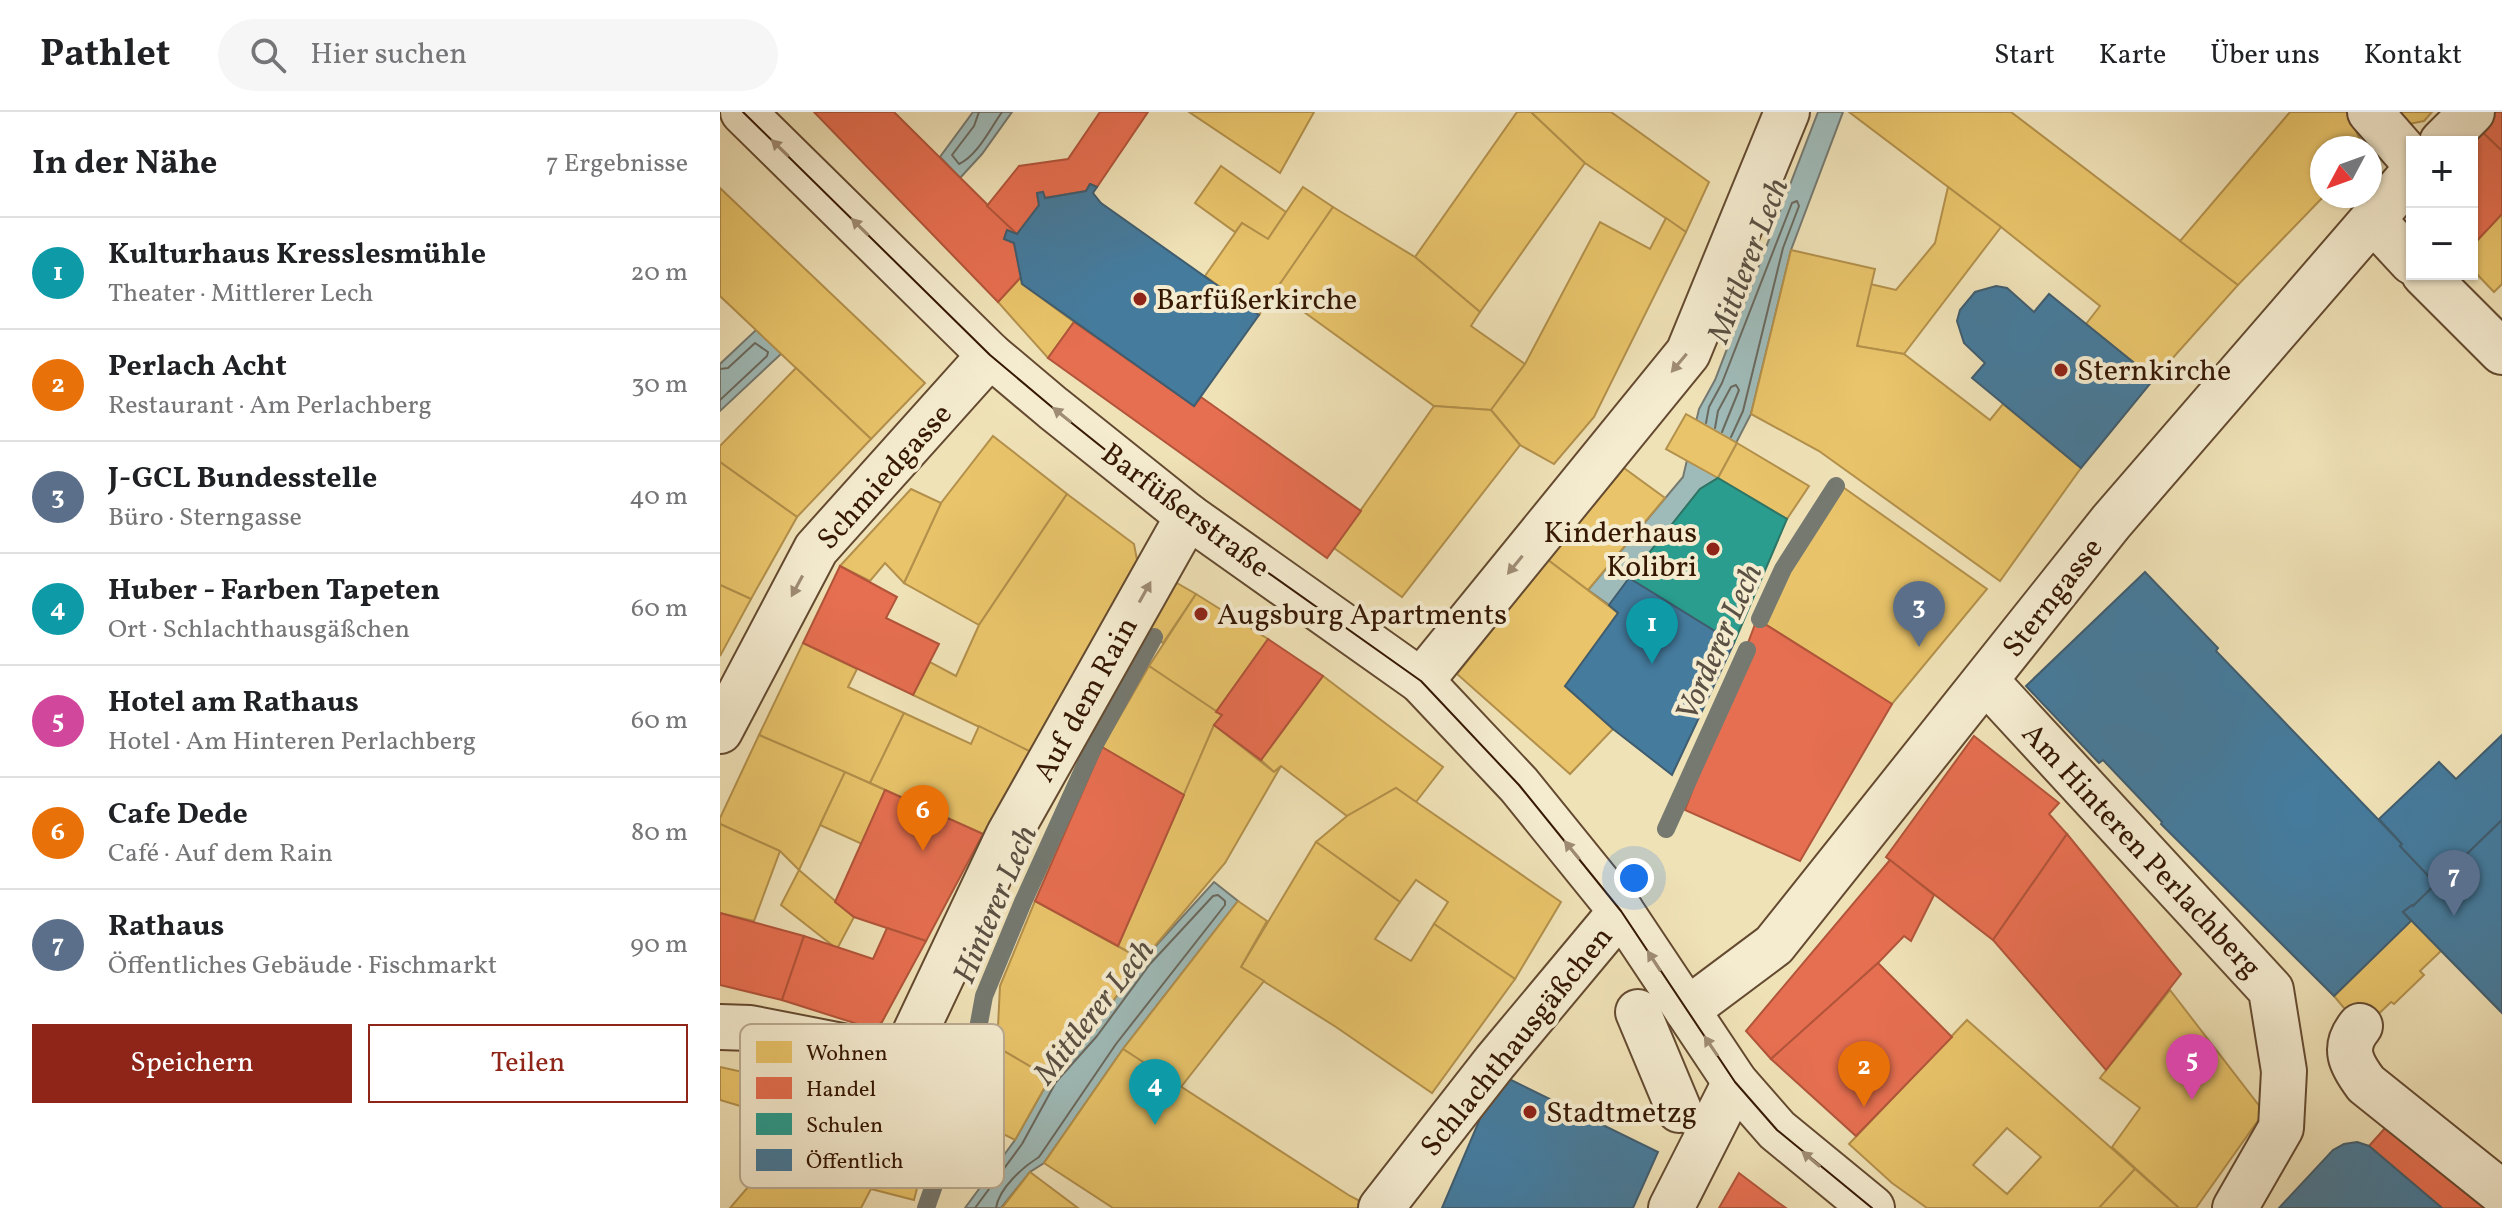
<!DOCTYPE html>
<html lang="de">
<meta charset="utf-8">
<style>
:root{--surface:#fff;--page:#f6f6f6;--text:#202124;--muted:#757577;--line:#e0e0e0;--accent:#8f2418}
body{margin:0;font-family:Vollkorn,serif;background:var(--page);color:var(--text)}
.controls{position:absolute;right:24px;top:24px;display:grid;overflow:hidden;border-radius:0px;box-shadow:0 2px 6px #0004}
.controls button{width:72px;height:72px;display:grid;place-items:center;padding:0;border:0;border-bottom:2px solid var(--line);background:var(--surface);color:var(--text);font:40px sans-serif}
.compass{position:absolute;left:1590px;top:24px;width:72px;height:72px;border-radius:50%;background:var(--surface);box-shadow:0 2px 6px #0004;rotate:229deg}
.you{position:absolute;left:914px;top:766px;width:28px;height:28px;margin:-20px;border:6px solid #fff;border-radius:50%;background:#1a73e8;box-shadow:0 0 0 12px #1a73e833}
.badge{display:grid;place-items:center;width:52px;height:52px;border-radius:50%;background:var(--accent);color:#fff;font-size:26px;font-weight:700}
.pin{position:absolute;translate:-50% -66px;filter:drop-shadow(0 2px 4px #0008)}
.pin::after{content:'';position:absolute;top:42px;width:28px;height:24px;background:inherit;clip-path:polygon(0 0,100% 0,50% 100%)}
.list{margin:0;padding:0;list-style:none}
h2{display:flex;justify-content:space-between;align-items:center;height:104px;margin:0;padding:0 32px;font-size:34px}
h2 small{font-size:26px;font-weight:400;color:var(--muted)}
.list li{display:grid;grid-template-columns:52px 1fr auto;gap:24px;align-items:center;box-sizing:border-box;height:112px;padding:0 32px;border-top:2px solid var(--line)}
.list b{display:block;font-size:30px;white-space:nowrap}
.list p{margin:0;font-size:26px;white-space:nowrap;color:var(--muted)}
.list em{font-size:26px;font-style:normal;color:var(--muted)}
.actions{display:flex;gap:16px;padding:24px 32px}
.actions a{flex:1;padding:18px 0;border:2px solid var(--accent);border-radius:0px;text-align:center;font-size:28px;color:var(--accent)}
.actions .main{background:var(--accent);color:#fff}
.icon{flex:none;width:44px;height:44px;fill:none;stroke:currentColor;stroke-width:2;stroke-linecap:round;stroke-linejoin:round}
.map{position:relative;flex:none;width:1782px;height:1096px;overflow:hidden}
header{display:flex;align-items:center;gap:48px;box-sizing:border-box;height:112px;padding:0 40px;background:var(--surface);border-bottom:2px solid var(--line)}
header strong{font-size:38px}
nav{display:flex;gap:44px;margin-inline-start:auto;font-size:28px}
.search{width:560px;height:72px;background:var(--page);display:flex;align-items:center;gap:20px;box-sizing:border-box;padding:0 28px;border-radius:44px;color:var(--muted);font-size:30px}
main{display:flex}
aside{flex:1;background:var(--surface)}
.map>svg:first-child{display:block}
.water{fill:#9fbbb9;stroke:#757970;stroke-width:2}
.homes{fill:#e9c46a;stroke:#b3904b;stroke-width:2;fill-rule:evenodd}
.shops{fill:#e76f51;stroke:#b2553a;stroke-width:2}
.schools{fill:#2a9d8f;stroke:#2d7565;stroke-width:2}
.public{fill:#457b9d;stroke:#405d6f;stroke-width:2}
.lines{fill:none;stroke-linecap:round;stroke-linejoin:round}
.shore{stroke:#6a695e;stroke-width:2}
.stream{stroke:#757970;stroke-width:18}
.minor-casing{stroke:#644a30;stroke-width:48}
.minor{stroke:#f5ecd0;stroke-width:44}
.tram{stroke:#351703;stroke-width:2}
.oneway{fill:#9f8c74}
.poi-dot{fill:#8f2418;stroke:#f5ecd0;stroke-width:3}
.labels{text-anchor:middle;stroke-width:8;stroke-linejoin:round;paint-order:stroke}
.poi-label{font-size:30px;fill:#351703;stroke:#f5ecd0;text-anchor:start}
.street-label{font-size:30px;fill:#351703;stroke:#f5ecd0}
.water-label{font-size:32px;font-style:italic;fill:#5a5043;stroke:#f5ecd0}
.key{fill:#f5ecd0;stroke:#bbac92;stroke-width:2}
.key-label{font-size:22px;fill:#351703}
</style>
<header>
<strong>Pathlet</strong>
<div class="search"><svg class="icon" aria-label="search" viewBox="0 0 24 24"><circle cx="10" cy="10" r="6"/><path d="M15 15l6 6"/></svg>Hier suchen</div>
<nav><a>Start</a><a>Karte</a><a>Über uns</a><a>Kontakt</a></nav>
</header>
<main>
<aside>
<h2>In der Nähe<small>7 Ergebnisse</small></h2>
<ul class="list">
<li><span class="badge" style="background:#0f9aa8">1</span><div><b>Kulturhaus Kresslesmühle</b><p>Theater · Mittlerer Lech</p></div><em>20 m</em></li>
<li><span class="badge" style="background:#e8710a">2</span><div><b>Perlach Acht</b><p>Restaurant · Am Perlachberg</p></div><em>30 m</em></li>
<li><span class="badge" style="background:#5c6f8a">3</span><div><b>J-GCL Bundesstelle</b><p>Büro · Sterngasse</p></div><em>40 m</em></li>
<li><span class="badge" style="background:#0f9aa8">4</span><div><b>Huber - Farben Tapeten</b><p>Ort · Schlachthausgäßchen</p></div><em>60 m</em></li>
<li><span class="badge" style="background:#d1479c">5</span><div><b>Hotel am Rathaus</b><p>Hotel · Am Hinteren Perlachberg</p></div><em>60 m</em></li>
<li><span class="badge" style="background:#e8710a">6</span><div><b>Cafe Dede</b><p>Café · Auf dem Rain</p></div><em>80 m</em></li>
<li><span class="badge" style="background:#5c6f8a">7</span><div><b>Rathaus</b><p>Öffentliches Gebäude · Fischmarkt</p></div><em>90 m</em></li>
</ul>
<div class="actions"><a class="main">Speichern</a><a>Teilen</a></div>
</aside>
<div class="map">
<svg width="1782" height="1096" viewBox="0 0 1782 1096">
<rect width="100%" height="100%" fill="#f0e2b7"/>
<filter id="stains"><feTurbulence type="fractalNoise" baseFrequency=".0025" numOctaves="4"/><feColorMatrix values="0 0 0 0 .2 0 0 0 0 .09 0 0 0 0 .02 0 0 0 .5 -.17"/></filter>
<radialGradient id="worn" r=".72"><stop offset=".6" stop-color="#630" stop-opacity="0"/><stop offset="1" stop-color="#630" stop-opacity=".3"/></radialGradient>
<g class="water">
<polygon points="253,0 292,0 262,42 240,66 220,45"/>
<polygon points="1098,0 1123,0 1071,138 1031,302 998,366 980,377 889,493 868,478 963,365 979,297 995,268"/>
<polygon points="36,218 62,241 0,299 0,252"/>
<polygon points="494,770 518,789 403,937 324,1051 310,1060 281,1096 245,1096 295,1028 330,966 371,919 423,848"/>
</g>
<g class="homes">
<polygon points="469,0 594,0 560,61"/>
<polygon points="797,0 811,0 865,51 760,200 695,145"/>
<polygon points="811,0 891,0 989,70 966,120 865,51"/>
<polygon points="1129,0 1291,0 1518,173 1434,267 1366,212 1380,194 1281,115"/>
<polygon points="1570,0 1627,0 1644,36 1602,36 1604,84 1518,173 1460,129"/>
<polygon points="1676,0 1712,0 1704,9 1689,12"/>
<polygon points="501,54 566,100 548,127 522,111 515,120 475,91"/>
<polygon points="583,75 613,95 539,203 485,164 522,111 548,127"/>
<polygon points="1228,75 1281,115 1184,242 1137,234 1150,172 1176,178 1215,131"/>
<polygon points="0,76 205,271 151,327 0,184"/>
<polygon points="613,95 695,145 760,200 751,214 805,252 771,298 714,294 555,179"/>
<polygon points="1782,102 1782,172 1774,180 1752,157 1752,134"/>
<polygon points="946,106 966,120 874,305 834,352 800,333 771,298 805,252 880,110 930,137"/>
<polygon points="1071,138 1155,157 1137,234 1184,242 1270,308 1283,292 1361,356 1280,469 1099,339 1031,302"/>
<polygon points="301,165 302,172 354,210 328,246 278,190"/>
<polygon points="76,256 151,327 77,405 0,350 0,334"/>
<polygon points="714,294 771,298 800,333 682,485 614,436"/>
<polygon points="966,302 1017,331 998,366 946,337"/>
<polygon points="273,324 347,382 259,513 184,471 221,391"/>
<polygon points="1017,331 1089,374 1067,407 998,366"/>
<polygon points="0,350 77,405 31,487 0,473"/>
<polygon points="904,356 945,386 868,478 828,448"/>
<polygon points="1120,373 1267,477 1172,592 1037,507"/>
<polygon points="191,377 221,391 184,471 165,451 150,469 120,454"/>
<polygon points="347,382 414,432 419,458 311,640 193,583 210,550 236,564 259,513"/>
<polygon points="828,448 898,501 845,574 893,617 850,662 737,562"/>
<polygon points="450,467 476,482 443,531 420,515"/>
<polygon points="0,473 31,487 0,544"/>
<polygon points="476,482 548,527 496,600 429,554"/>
<polygon points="83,531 137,557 128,575 184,601 150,671 39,623"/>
<polygon points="429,554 502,603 494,613 464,683 382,635"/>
<polygon points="603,564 723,655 696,690 676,676 627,704 561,654 554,660 541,648"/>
<polygon points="184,601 251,632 259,614 311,640 263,722 150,671"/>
<polygon points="494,613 554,660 561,654 505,751 423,848 398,834"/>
<polygon points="39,623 125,660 79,758 60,739 0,712 0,706"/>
<polygon points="125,660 165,678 142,732 100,713"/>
<polygon points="676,676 841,790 795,867 714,812 728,790 696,768 680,790 596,730 627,704"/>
<polygon points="0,712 60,739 34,809 0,801"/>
<polygon points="596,730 680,790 655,827 691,849 714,812 795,867 712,981 616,915 521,855"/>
<polygon points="79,758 134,805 117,837 61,793"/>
<polygon points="315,789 423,848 371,919 330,966 277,935 280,874"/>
<polygon points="518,789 547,809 521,855 544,869 461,975 403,937"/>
<polygon points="1692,807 1722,838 1700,859 1704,863 1674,892 1671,890 1647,913 1629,902 1614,884"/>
<polygon points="1450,878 1544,1000 1476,1096 1459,1096 1392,1035 1420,996 1380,966"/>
<path d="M1247,908L1415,1057L1379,1096H1207L1172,1071L1129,1032ZM1287,1016L1321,1045L1287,1082L1253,1053Z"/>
<polygon points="277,935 330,966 295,1028 253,1007"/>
<polygon points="403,937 630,1084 644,1091 641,1096 393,1096 324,1051"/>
<polygon points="0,955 81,973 67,1008 0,988"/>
<polygon points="81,973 215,1007 194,1088 151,1077 141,1096 10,1096 54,1045"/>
<polygon points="1415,1057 1459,1096 1379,1096"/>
<polygon points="310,1060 358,1096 282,1096"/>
</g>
<g class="shops">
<polygon points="94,0 174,0 297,122 287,118 284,127 294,131 301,165 278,190"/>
<polygon points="380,0 428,0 377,75 370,72 366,79 325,86 323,80 317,81 319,93 297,122 267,94 299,54 348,47"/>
<polygon points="1770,0 1782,0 1782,39 1756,14"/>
<polygon points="1756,14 1782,39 1782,102 1752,134 1752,30"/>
<polygon points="354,210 474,294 481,285 641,399 607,446 328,246"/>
<polygon points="120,454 177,485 166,506 219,532 193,583 83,531"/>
<polygon points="1037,507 1172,592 1080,749 965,698"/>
<polygon points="548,527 603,564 541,648 494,613 502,603 496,600"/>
<polygon points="1254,624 1339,691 1329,702 1347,722 1273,828 1166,745"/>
<polygon points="382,635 464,683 398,834 315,789"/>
<polygon points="165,678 263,722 206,829 134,805 115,790"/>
<polygon points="1347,722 1461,862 1386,958 1273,828"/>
<polygon points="1170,748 1214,783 1191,829 1184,824 1158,851 1051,947 1026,919"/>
<polygon points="0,801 84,824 62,888 0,873"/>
<polygon points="167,816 206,829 162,910 153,917 62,888 84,824 153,847"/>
<polygon points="1158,851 1232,925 1136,1024 1051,947"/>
<polygon points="1675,1005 1781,1096 1722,1096 1649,1034"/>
<polygon points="1019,1061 1056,1089 1066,1096 999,1096"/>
</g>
<polygon class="schools" points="998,366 1067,407 1014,531 909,466 980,377"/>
<g class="public">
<polygon points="370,72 377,75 373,81 381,91 539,203 474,294 302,172 294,131 284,127 287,118 297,122 319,93 317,81 323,80 325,86 366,79"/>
<polygon points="1276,174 1287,176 1314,200 1329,182 1434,267 1361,356 1252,266 1265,251 1244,231 1237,209 1240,198 1255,180"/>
<polygon points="1425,460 1498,536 1496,539 1676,726 1682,732 1680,734 1716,772 1693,794 1692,793 1683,800 1691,809 1614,884 1441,712 1442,710 1383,648 1379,651 1306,574"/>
<polygon points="909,466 1014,531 952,663 893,617 845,574 898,501 889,493"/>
<polygon points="1782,623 1782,708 1716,772 1680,734 1682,732 1659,707 1719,650 1736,667"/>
<polygon points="1782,708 1782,901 1683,800 1692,793 1693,794"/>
<polygon points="779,962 938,1040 913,1096 722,1096"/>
<polygon points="1637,1030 1649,1034 1722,1096 1559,1096 1613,1038 1624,1032"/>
</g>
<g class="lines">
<g class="shore">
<path d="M259,0L254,14L232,43L239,52C257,44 270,17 282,0"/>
<polyline points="0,257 8,256 35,231 48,240 47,244 0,288"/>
<polyline points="986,311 989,295 1002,271 1072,91 1077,89 1079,94 1063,136 1023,299 1011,325"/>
<polyline points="995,316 998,299 1011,275 1016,273 1019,278 1002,320"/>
<path d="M255,1096L302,1032L336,970L377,924L430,852L493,784L498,783L505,789V793L396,932L319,1045C303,1055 279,1076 276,1096"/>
</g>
<g class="stream">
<polyline points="1040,507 1063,457 1116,374"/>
<polyline points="946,717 1027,538"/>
<polyline points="206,1096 246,982 264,884 303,790 374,634 434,525"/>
</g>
<defs>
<g id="minor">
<polyline points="23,0 270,243 333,296 468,404 701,569 799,673 901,799 1015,970 1057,1018 1152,1096"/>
<polyline points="1650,0 1692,48"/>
<polyline points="1722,30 1752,0"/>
<polyline points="1654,109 1692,150"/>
<polyline points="1704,162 1782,240"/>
<polyline points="701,569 968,241 1067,0"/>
<polyline points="1266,569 1551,878 1564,959 1561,1016 1515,1096"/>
<polyline points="0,619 96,437 270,243"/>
<polyline points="967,898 1054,833 1391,410 1692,62"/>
<polyline points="918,900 959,998"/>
<path d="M1640,914C1622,936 1631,952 1646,972L1782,1081"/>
<polyline points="0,915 30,916 183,946 289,722 468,404"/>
<polyline points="661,1096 775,950 901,799"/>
<polyline points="951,1096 1015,970"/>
</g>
</defs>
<use href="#minor" class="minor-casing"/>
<use href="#minor" class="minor"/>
<polyline class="tram" points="23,0 270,243 333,296 468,404 701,569 799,673 901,799 1015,970 1057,1018 1152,1096"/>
</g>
<defs><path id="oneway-solid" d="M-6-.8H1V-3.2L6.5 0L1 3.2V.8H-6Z" transform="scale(2)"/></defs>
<g class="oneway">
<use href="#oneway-solid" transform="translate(60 36) rotate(-136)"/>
<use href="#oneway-solid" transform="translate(140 115) rotate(-135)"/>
<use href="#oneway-solid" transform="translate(959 251) rotate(130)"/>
<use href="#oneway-solid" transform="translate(342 303) rotate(-141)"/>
<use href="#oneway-solid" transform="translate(795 453) rotate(129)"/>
<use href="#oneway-solid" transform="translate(77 474) rotate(118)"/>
<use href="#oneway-solid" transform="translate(425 480) rotate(-61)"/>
<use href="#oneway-solid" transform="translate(852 738) rotate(-129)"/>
<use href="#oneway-solid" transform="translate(934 849) rotate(-123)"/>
<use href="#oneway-solid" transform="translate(991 934) rotate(-124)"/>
<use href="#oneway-solid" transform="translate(1091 1047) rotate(-140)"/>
</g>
<g class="poi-dot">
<circle cx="420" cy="187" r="8"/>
<circle cx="1341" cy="258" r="8"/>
<circle cx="993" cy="437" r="8"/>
<circle cx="481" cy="502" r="8"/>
<circle cx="810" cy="1000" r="8"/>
</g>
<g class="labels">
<g class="poi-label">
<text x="436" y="197">Barfüßerkirche</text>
<text x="1357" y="268">Sternkirche</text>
<text x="977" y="430" text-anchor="end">Kinderhaus<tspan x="977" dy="34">Kolibri</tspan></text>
<text x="497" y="512">Augsburg Apartments</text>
<text x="826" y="1010">Stadtmetzg</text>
</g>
<g class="street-label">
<text transform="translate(164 364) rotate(-48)" y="10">Schmiedgasse</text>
<text transform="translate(466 398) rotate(37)" y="10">Barfüßerstraße</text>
<text transform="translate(1332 485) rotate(-52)" y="10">Sterngasse</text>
<text transform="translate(365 587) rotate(-61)" y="10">Auf dem Rain</text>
<text transform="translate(1422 738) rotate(47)" y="10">Am Hinteren Perlachberg</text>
<text transform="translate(796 929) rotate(-51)" y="10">Schlachthausgäßchen</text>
</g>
<g class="water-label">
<text transform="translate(1027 148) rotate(-69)" y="11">Mittlerer Lech</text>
<text transform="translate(998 530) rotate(-66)" y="11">Vorderer Lech</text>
<text transform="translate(274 792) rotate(-67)" y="11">Hinterer Lech</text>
<text transform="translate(373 899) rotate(-52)" y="11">Mittlerer Lech</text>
</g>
</g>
<rect x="20" y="912" width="264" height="164" rx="12" class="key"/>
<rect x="36" y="929" width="36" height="22" fill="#e9c46a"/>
<rect x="36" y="965" width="36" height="22" fill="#e76f51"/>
<rect x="36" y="1001" width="36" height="22" fill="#2a9d8f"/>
<rect x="36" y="1037" width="36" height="22" fill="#457b9d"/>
<g class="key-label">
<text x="86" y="948">Wohnen</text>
<text x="86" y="984">Handel</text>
<text x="86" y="1020">Schulen</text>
<text x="86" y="1056">Öffentlich</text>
</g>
<rect width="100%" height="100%" filter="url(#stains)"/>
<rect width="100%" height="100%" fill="url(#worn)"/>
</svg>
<div class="controls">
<button>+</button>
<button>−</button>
</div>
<svg class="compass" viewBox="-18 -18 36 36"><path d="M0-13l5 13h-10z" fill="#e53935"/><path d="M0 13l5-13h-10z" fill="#757577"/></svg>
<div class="you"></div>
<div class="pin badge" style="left:932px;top:552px;background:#0f9aa8">1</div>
<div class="pin badge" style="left:1144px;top:995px;background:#e8710a">2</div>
<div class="pin badge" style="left:1199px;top:535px;background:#5c6f8a">3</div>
<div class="pin badge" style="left:435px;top:1013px;background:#0f9aa8">4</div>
<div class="pin badge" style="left:1472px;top:988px;background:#d1479c">5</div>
<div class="pin badge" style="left:203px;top:739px;background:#e8710a">6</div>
<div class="pin badge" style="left:1734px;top:804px;background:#5c6f8a">7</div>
</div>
</main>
